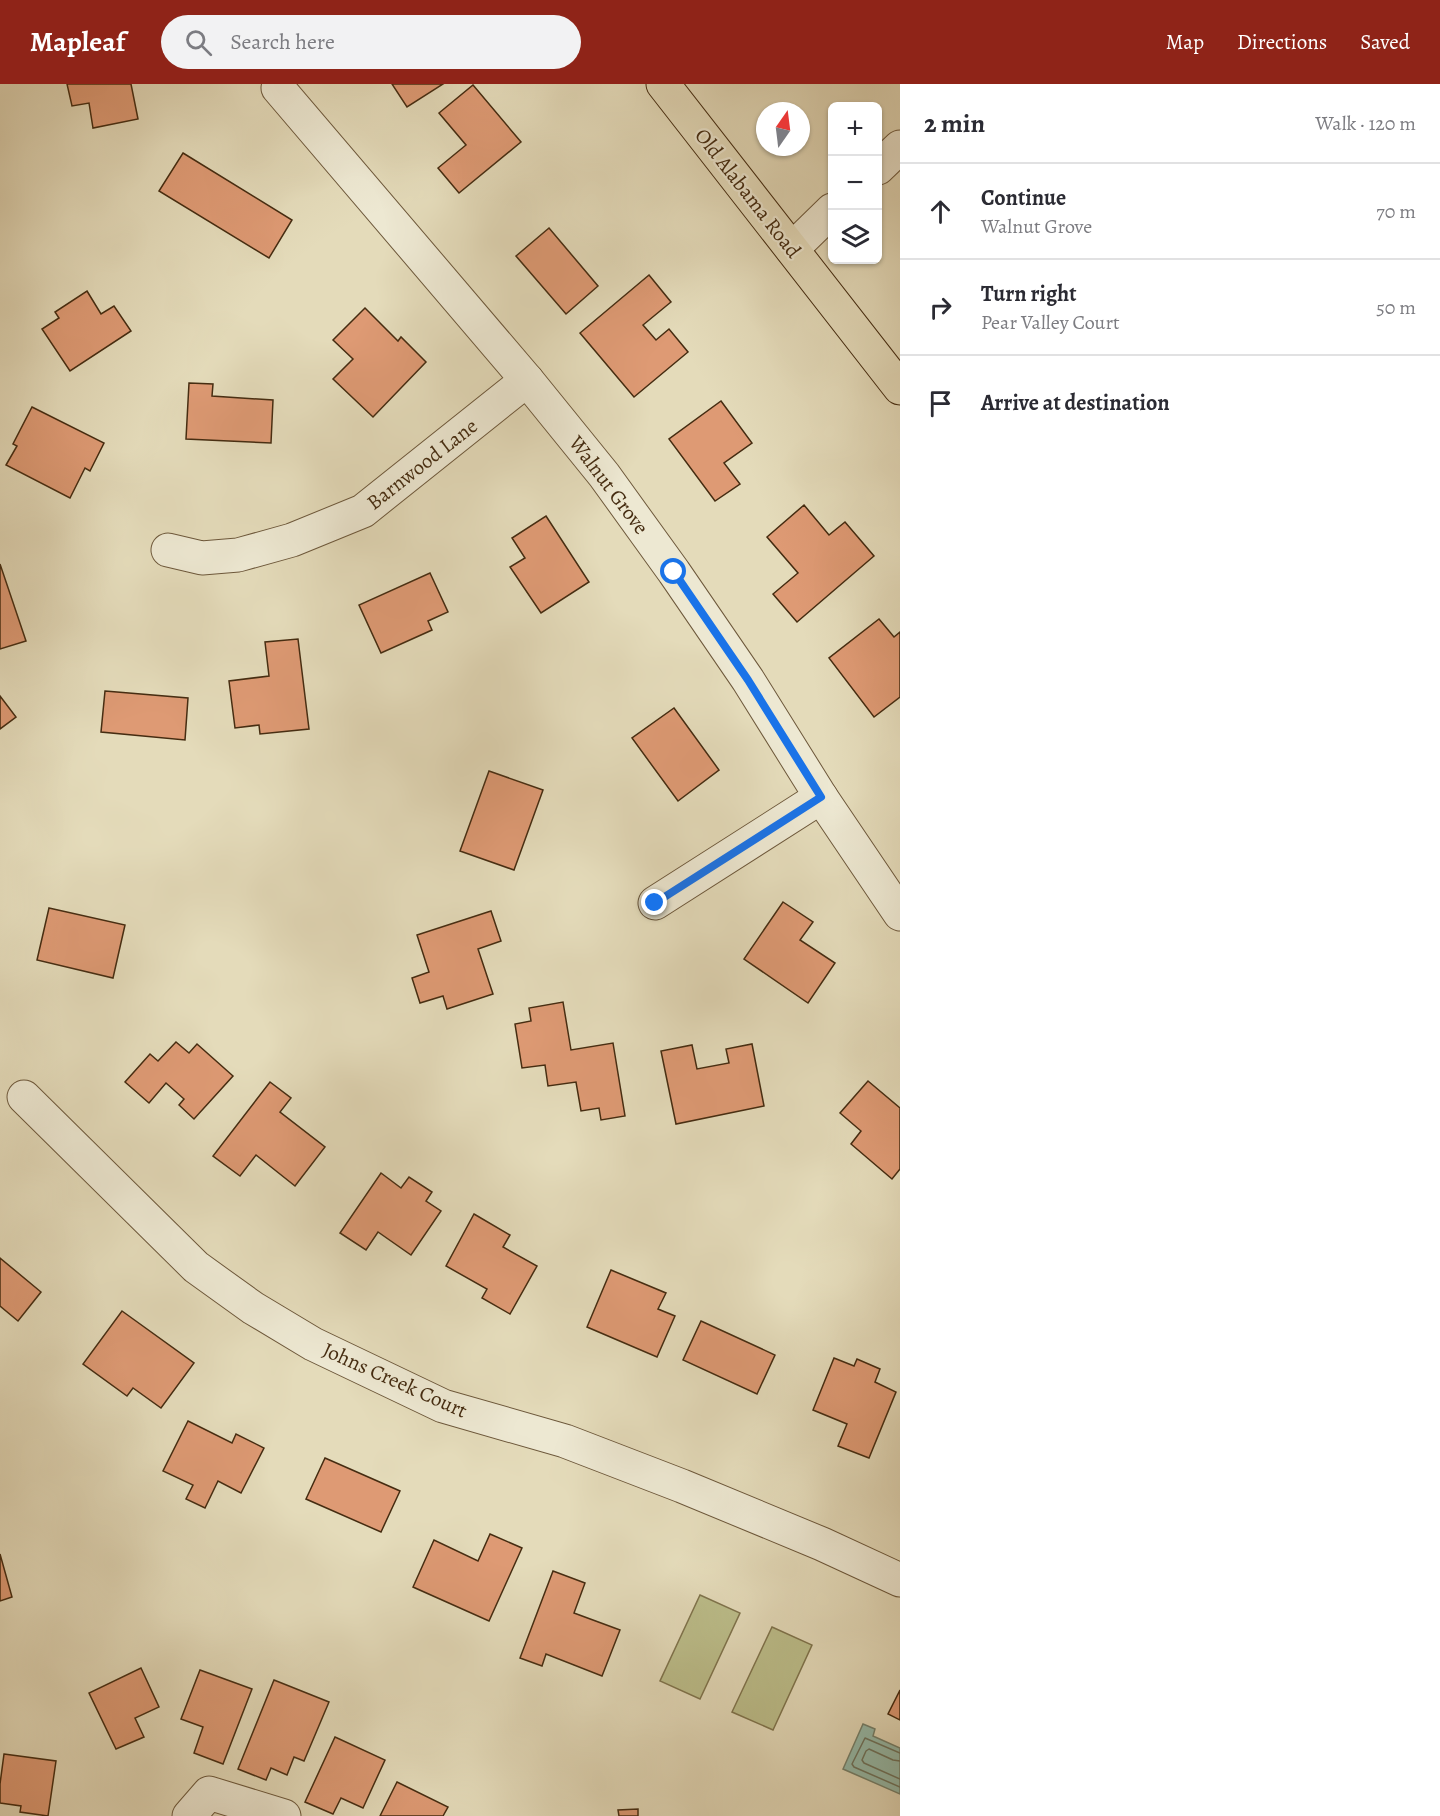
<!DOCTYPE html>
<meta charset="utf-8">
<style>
:root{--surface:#fff;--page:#f2f2f3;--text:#2b2b33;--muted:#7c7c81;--line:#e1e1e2;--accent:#8f2418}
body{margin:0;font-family:Alegreya,serif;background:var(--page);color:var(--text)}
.controls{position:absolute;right:18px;top:18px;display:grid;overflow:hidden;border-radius:9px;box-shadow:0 2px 4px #0004}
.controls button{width:54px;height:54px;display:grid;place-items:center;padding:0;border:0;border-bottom:2px solid var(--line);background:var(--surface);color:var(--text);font:30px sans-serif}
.compass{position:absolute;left:756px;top:18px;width:54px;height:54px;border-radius:50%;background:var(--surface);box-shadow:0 2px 4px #0004;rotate:14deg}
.stop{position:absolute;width:18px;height:18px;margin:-14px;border:4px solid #1a73e8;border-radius:50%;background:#fff}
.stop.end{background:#1a73e8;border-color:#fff;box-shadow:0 2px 6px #0008}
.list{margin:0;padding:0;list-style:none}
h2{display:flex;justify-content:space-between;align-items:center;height:78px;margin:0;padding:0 24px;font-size:26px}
h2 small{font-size:20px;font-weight:400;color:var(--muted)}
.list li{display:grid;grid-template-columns:39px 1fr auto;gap:18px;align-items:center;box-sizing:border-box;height:96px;padding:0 24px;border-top:2px solid var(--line)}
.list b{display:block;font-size:22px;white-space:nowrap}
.list p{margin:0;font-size:20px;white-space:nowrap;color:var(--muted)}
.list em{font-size:20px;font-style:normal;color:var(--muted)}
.icon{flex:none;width:33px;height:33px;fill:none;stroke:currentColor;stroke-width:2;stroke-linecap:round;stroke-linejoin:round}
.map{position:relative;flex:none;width:900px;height:1732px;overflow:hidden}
header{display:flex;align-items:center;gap:36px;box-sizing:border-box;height:84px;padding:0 30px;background:var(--accent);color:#fff}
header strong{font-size:28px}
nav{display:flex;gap:33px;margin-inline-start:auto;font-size:21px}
.search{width:420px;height:54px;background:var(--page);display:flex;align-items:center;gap:15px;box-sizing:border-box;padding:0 21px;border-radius:33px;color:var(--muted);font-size:22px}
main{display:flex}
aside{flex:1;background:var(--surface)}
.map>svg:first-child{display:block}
.green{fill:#bcbe8b;stroke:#80754e;stroke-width:1.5}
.water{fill:#96bcab;stroke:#76826d;stroke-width:1.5}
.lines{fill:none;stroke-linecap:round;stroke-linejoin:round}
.shore{stroke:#6e745e;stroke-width:1.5}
.building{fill:#de9a74;stroke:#452c11;stroke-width:1.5}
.minor-casing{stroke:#6d583b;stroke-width:35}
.major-casing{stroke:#452c11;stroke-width:35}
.minor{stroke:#ede8d2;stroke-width:33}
.major{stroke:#e4dbba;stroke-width:33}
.route{stroke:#1a73e8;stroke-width:8}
.labels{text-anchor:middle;stroke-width:4.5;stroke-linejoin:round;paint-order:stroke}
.street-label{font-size:21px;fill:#452c11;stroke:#ede8d2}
</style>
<header>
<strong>Mapleaf</strong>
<div class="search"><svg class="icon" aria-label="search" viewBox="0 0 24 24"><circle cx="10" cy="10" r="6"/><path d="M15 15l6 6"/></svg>Search here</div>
<nav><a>Map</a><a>Directions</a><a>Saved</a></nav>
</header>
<main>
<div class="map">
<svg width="900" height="1732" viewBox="0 0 900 1732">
<rect width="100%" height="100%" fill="#e4dbba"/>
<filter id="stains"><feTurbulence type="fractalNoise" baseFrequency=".00333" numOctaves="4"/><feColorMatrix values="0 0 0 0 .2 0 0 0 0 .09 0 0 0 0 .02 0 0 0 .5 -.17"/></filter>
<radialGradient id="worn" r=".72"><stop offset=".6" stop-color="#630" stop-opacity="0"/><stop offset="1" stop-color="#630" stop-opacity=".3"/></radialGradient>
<g class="green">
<polygon points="700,1511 740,1529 700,1615 660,1597"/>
<polygon points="772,1543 812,1561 773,1646 732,1628"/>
</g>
<polygon class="water" points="863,1640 875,1645 873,1652 900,1664 900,1710 843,1685"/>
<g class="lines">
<g class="shore">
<polyline points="900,1669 865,1654 852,1680 854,1683 900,1703"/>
<polyline points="900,1677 893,1676 869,1665 866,1667 862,1676 864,1679 900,1695"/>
</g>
</g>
<g class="building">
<polygon points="67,0 131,0 138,35 93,44 89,19 72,22"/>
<polygon points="392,0 443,0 407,23"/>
<polygon points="473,1 521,58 459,109 438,84 466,61 439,29"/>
<polygon points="183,69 292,136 269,174 159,107"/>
<polygon points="549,144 598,202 566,230 516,172"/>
<polygon points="649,191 671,218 643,241 656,256 669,245 688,268 634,313 580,249"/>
<polygon points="87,207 101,230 114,222 131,247 70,287 42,245 59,234 55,228"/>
<polygon points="365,224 398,257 401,253 426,278 373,333 333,295 353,275 333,256"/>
<polygon points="189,299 213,300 212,312 273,316 271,359 186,355"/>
<polygon points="721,317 752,359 724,379 740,400 715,417 669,355"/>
<polygon points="32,323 104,359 90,387 85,384 70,414 6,381 17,362 13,360"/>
<polygon points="804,421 829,451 845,438 874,472 797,538 773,510 798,489 767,453"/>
<polygon points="546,432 589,498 541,529 510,483 525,474 512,454"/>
<polygon points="0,480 26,557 0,565"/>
<polygon points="430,489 448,528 428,537 432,546 381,569 359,521"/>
<polygon points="879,535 894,553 900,548 900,613 874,633 829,574"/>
<polygon points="298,555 309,645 260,650 259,641 235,644 229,597 269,592 265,558"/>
<polygon points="105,607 188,614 185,656 101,648"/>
<polygon points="0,612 16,633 0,645"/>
<polygon points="674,624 719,686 678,717 632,654"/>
<polygon points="489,687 543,706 514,786 460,767"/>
<polygon points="783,818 813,838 800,856 835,879 808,919 744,875"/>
<polygon points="49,824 125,841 113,894 37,876"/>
<polygon points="491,827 501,857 478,865 493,910 447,925 443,912 420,919 412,894 429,888 417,851"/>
<polygon points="563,918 571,966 613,959 625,1032 601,1036 599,1024 581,1027 576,998 548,1002 545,981 522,984 515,940 531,937 529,924"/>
<polygon points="176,958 189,969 197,960 233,992 194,1035 179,1021 184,1015 166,999 149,1019 125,998 150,970 158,977"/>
<polygon points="752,960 764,1022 676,1040 661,967 692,961 697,985 729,979 726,965"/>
<polygon points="868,997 900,1024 900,1085 892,1095 851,1060 861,1047 840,1029"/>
<polygon points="270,998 291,1014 280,1028 325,1063 295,1102 256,1071 240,1092 213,1072"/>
<polygon points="381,1089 401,1104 409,1093 432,1108 426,1117 441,1127 411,1171 378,1148 366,1166 340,1149"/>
<polygon points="474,1130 510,1151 503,1163 537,1182 510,1230 482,1214 487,1205 446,1182"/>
<polygon points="0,1174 41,1208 18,1237 0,1222"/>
<polygon points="611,1186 666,1209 658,1225 675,1232 657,1273 587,1243"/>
<polygon points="122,1227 194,1279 161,1324 133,1304 127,1312 83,1280"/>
<polygon points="701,1237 775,1271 757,1310 683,1276"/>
<polygon points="834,1274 854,1282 857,1275 880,1285 875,1298 896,1308 869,1374 838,1362 847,1340 813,1326"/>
<polygon points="188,1337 232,1359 236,1350 264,1364 241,1409 218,1397 205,1424 186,1415 193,1401 163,1387"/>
<polygon points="325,1374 400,1407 381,1448 306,1415"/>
<polygon points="490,1450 522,1464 489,1537 413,1503 434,1456 478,1477"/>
<polygon points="0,1470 12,1513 0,1517"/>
<polygon points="553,1487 585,1499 574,1529 620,1546 602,1592 546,1570 542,1582 520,1574"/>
<polygon points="141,1584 159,1623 135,1634 144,1653 116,1665 89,1609"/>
<polygon points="200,1586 252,1605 223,1680 194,1669 203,1643 181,1635"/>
<polygon points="274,1596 329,1618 304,1677 294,1673 287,1691 271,1684 266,1696 238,1685"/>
<polygon points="900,1606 900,1636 888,1630"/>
<polygon points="335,1653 385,1676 363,1724 341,1714 333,1730 305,1718"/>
<polygon points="4,1670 56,1677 48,1732 20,1728 21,1722 0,1719 0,1700"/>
<polygon points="397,1698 448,1723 443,1732 380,1732"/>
<polygon points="638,1725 638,1732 619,1732 618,1726"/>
</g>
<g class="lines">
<defs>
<g id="minor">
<polyline points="278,4 527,296 604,391 674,488 748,596 821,713 900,830"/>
<polyline points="878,84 900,63"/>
<polyline points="792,165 832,126"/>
<polyline points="168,466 202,474 238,471 292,456 363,427 527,296"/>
<polyline points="655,819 821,713"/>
<polyline points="24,1013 196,1183 253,1224 313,1260 443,1322 565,1357 682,1402 822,1460 900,1496"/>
<polyline points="189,1732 209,1709 284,1732"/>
</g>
<polyline id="major" points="663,0 900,304"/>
</defs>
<use href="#minor" class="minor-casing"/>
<use href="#major" class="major-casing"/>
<use href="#minor" class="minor"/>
<use href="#major" class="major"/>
</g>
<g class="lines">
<polyline class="route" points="655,819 821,713 748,596 674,488"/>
</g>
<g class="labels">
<g class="street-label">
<text transform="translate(748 109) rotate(52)" y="7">Old Alabama Road</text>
<text transform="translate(422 380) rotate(-38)" y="7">Barnwood Lane</text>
<text transform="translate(609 401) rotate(53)" y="7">Walnut Grove</text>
<text transform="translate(395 1296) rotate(24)" y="7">Johns Creek Court</text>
</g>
</g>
<rect width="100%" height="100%" filter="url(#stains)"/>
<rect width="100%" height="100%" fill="url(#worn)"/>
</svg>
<div class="controls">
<button>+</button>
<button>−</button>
<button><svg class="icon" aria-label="layers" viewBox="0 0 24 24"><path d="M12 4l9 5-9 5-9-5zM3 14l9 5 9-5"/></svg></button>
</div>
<svg class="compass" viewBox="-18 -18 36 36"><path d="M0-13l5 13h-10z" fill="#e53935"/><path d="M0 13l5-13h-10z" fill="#7c7c81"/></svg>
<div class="stop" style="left:674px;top:488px"></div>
<div class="stop end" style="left:655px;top:819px"></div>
</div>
<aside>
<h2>2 min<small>Walk · 120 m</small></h2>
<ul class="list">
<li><svg class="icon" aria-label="ahead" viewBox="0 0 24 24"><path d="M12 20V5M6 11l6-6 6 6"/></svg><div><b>Continue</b><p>Walnut Grove</p></div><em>70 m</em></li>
<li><svg class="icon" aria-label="right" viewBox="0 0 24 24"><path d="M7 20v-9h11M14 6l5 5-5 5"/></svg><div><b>Turn right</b><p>Pear Valley Court</p></div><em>50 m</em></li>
<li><svg class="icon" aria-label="arrive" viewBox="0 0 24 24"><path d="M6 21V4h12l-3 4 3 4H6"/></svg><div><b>Arrive at destination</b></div></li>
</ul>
</aside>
</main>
